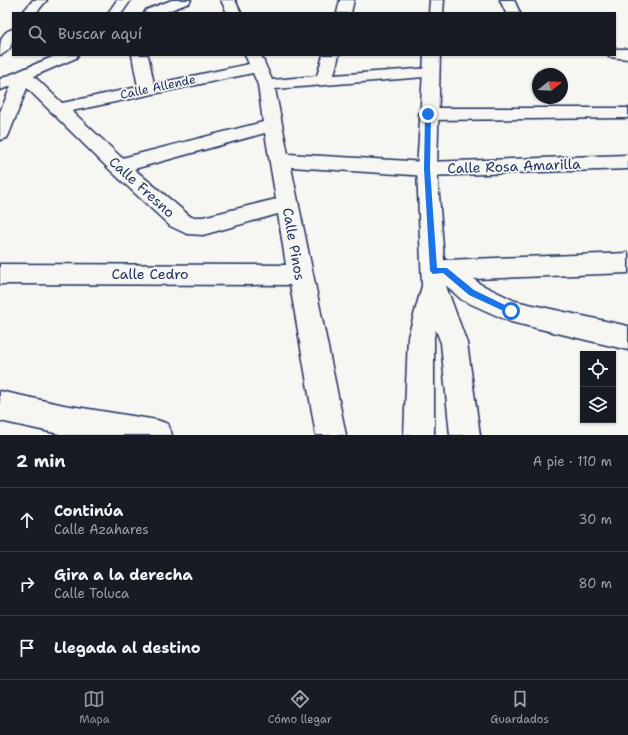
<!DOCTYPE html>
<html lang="es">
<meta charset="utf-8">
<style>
:root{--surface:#171b24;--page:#242831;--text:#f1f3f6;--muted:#9ea1a6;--line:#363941;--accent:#8c9099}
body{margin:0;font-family:"Shantell Sans",sans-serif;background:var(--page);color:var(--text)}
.controls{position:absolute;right:12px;bottom:12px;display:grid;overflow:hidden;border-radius:0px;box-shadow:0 1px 3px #0004}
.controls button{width:36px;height:36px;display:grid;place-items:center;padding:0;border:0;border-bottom:1px solid var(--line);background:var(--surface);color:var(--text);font:20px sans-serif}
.compass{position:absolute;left:532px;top:68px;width:36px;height:36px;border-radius:50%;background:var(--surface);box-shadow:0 1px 3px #0004;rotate:72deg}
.stop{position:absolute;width:12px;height:12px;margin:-9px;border:3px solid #1a73e8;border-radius:50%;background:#fff}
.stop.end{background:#1a73e8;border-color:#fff;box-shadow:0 1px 4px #0008}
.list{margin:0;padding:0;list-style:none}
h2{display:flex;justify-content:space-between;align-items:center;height:52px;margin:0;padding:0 16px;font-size:17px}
h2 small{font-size:13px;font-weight:400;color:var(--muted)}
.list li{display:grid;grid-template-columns:26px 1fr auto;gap:12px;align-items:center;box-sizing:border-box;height:64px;padding:0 16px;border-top:1px solid var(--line)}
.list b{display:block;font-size:15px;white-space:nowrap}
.list p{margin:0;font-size:13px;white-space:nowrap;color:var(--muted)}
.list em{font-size:13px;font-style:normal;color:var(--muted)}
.icon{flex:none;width:22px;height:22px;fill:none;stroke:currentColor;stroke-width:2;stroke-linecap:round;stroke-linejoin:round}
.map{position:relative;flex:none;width:628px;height:435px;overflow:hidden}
.search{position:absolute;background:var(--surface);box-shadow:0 1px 3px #0004;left:12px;right:12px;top:12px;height:44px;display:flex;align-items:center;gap:10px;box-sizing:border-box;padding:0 14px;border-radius:0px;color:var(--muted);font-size:15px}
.sheet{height:244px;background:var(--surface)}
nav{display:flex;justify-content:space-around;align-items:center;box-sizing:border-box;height:56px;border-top:1px solid var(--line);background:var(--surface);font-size:11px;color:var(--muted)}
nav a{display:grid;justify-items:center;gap:2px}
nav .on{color:var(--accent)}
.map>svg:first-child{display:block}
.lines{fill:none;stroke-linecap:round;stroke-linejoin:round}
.minor-casing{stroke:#1b2f5e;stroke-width:3}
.major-casing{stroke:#1b2f5e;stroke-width:3}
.minor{fill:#f6f6f2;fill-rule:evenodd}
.major{fill:#f6f6f2;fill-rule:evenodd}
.route{fill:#1a73e8}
.labels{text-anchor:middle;stroke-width:3.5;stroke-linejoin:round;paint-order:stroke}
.far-street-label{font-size:12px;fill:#1b2f5e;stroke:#f6f6f2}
.street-label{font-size:14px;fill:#1b2f5e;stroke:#f6f6f2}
</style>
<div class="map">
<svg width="628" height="435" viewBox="0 0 628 435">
<rect width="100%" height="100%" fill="#f6f6f2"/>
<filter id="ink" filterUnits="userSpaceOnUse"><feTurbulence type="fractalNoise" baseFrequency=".025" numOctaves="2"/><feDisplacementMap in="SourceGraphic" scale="8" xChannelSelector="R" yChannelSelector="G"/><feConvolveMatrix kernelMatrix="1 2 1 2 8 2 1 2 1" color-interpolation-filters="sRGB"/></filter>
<g filter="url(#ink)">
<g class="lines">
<defs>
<g id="minor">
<polygon points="33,0 47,0 36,13 22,13"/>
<polygon points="117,0 131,0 122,13 108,13"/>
<polygon points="172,0 191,0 189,3 163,13 144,13 146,10"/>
<polygon points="221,0 235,0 241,13 227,13"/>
<polygon points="340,0 354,0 351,13 337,13"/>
<polygon points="500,0 514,0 520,13 506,13"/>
<path d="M13,29C13,40 13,51 0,55C0,43 0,32 13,29Z"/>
<polygon points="615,49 628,49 628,59 609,57 608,55 615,55"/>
<path d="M57,55H78L76,58L34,76L62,103L138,87L132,55H148L154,84L249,64L245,55H261L272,80L317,76L323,55H339L334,75L431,68L437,70L439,73L437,76L275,89L288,154L427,162L628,155V169L427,176L291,167L346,435H316L290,285L0,284V264L286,265L278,214L203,235L187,234L170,226L111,171L27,88L9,134L7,138L0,140V112L11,86L0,90V79ZM253,73L258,85L263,122L122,158L72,111ZM265,133L276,199L203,217H191L134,169Z"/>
<polygon points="428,108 628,108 628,118 428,120 422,118 419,114 422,110"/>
<polygon points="628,253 628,273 474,279 480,284 515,301 628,326 628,350 511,322 462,300 441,281 428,278 425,271 428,264 445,260"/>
</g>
<g id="major">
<polygon points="430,0 444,0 443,13 429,13"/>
<polygon points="424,55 440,55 437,169 446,286 467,343 480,435 450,435 441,343 436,330 434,337 434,435 404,435 408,337 422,286 417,169"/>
<polygon points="0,391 64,405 157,420 168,424 172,435 64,435 0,421"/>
</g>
</defs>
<use href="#minor" class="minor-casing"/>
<use href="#major" class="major-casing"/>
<use href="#minor" class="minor"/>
<use href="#major" class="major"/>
</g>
</g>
<polygon class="route" points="428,112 431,114 430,169 437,268 447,268 474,290 513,309 513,313 508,313 469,295 443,273 433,274 430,271 424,169 425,114"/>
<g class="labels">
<g class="far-street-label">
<text transform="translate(158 87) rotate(-12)" y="4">Calle Allende</text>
</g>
<g class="street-label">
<text transform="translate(514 166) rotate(-2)" y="5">Calle Rosa Amarilla</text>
<text transform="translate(142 187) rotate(42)" y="5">Calle Fresno</text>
<text transform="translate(294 244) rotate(80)" y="5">Calle Pinos</text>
<text x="150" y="279">Calle Cedro</text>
</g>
</g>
</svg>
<div class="controls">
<button><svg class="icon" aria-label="locate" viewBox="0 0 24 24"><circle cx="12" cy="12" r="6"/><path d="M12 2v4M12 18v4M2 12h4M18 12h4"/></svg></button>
<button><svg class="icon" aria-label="layers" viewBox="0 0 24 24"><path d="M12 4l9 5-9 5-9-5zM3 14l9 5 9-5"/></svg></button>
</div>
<svg class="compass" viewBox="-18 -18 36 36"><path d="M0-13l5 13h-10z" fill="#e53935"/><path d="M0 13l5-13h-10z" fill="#9ea1a6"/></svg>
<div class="stop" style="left:511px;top:311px"></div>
<div class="stop end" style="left:428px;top:114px"></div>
<div class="search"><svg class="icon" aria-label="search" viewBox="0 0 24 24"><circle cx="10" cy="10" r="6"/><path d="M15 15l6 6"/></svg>Buscar aquí</div>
</div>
<section class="sheet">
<h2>2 min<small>A pie · 110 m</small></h2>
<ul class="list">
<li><svg class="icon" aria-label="ahead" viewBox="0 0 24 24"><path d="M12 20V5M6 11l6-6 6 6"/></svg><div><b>Continúa</b><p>Calle Azahares</p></div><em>30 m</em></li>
<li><svg class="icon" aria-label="right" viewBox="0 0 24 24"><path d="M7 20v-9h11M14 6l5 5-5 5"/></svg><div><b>Gira a la derecha</b><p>Calle Toluca</p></div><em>80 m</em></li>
<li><svg class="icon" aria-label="arrive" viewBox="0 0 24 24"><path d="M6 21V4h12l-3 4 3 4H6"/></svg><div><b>Llegada al destino</b></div></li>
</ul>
</section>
<nav>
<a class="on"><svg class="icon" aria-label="map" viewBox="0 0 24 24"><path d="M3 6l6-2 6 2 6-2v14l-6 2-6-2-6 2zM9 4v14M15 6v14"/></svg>Mapa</a>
<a><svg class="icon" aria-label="directions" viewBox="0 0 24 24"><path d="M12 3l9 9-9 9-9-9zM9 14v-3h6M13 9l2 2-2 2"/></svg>Cómo llegar</a>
<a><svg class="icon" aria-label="saved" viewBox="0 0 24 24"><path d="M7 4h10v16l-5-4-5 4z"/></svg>Guardados</a>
</nav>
